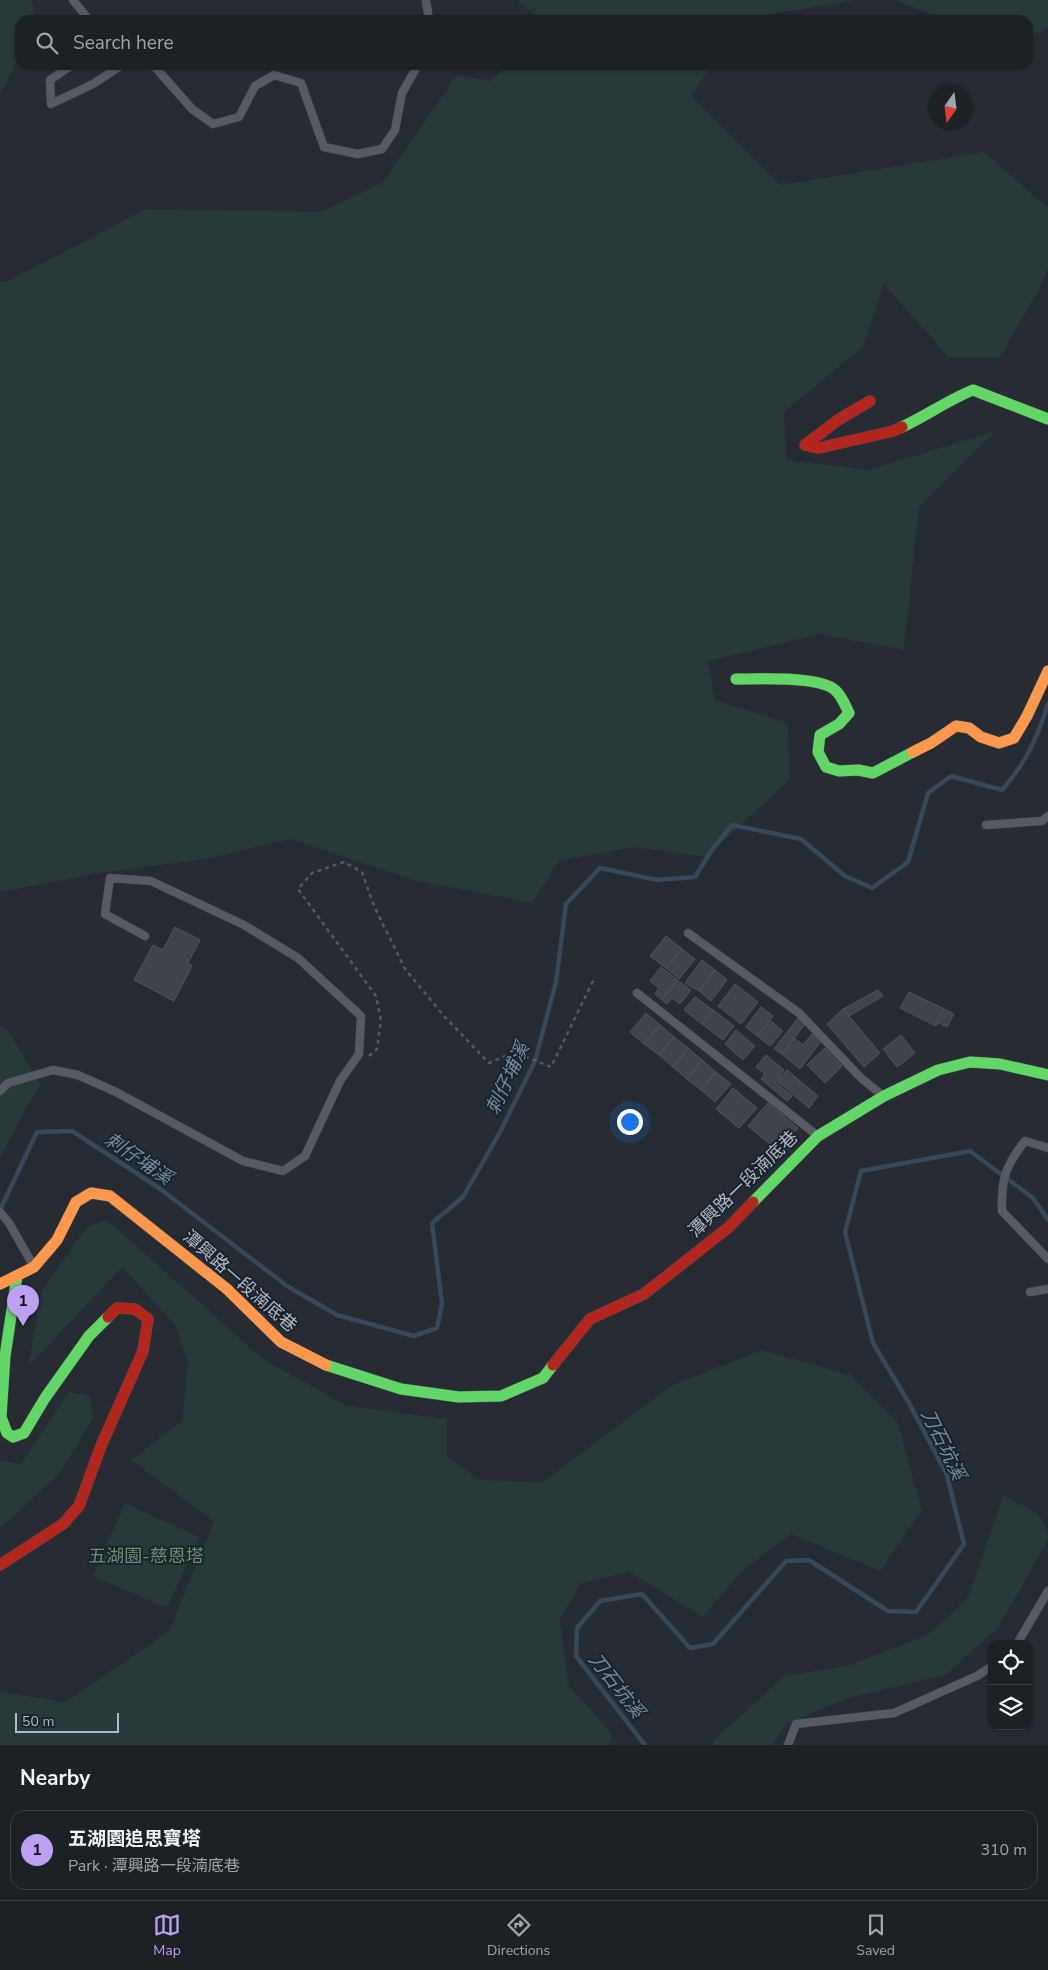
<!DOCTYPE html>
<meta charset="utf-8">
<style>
:root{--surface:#1c2126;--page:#25292e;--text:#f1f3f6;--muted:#a0a3a7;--line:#3a3e43;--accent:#bca0f2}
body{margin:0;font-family:"Nunito Sans","Noto Sans TC",sans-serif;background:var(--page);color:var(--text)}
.controls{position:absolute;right:15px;bottom:15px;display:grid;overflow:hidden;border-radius:10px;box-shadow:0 1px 4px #0004}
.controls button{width:45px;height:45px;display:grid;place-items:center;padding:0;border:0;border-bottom:1px solid var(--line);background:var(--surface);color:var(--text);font:25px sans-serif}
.compass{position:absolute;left:928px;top:85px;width:45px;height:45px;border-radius:50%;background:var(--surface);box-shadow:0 1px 4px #0004;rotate:194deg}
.scale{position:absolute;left:15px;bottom:12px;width:104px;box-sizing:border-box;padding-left:5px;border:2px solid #b0b9c3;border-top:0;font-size:14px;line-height:18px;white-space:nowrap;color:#b0b9c3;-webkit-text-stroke:4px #1b232c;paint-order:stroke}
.you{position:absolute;left:629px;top:1121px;width:18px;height:18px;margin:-12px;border:4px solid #fff;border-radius:50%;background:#1a73e8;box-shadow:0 0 0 8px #1a73e833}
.badge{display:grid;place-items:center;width:32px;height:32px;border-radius:50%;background:var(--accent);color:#111;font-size:16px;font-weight:700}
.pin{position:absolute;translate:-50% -41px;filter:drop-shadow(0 1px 2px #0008)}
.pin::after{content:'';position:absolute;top:26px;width:18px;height:15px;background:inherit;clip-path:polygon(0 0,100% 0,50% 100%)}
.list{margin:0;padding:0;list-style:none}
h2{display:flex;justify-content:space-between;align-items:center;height:65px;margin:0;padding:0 20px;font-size:21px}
h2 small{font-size:16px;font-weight:400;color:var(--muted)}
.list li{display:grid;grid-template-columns:32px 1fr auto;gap:15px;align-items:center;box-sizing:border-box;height:80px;margin:0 10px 10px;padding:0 10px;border:1px solid var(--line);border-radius:15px}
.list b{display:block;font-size:19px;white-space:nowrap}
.list p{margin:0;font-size:16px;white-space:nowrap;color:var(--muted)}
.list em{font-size:16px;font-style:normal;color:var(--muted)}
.icon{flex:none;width:28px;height:28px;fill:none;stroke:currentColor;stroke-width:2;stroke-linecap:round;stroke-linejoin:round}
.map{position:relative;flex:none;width:1048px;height:1745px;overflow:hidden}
.search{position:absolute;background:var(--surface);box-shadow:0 1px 4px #0004;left:15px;right:15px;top:15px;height:55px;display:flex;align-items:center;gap:12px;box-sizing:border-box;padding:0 18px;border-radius:15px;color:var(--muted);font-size:19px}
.sheet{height:155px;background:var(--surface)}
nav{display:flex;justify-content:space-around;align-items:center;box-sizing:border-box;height:70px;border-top:1px solid var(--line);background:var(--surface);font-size:14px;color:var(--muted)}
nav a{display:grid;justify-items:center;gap:2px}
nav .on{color:var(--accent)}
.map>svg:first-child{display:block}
.green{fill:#273939}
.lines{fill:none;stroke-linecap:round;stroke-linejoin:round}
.stream{stroke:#37485b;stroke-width:4.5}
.building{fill:#3e4449;stroke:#4e5459}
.lane-casing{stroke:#44484d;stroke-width:9}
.fast-casing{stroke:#44484d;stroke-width:12}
.slow-casing{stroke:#44484d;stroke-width:12}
.jam-casing{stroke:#44484d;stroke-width:12}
.path{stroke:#555a5d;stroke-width:2.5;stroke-dasharray:4 4;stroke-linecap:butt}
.lane{stroke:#575a60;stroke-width:8}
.fast{stroke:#63d668;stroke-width:11}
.slow{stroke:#ff974d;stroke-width:11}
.jam{stroke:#b3261e;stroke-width:11}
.labels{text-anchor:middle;stroke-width:4;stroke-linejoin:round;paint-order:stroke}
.street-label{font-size:18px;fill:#b0b9c3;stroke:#1b232c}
.park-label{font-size:18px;fill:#6a9270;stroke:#1b232c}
.water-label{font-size:19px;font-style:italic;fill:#738ca5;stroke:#1b232c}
</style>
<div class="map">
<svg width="1048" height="1745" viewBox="0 0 1048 1745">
<rect width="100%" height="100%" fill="#262c32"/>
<g class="green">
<polygon points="0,0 32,0 35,20 20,20 20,55 0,94"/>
<polygon points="517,0 858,0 745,18 743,20 540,20"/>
<polygon points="894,0 1048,0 1048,27 1028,38 1028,20 948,20"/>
<polygon points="508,65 712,65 691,96 780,185 984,152 1048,208 1048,269 1038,291 1000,357 948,357 884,284 863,347 784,412 787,460 868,470 995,431 919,507 904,650 819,634 708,661 715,700 788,723 789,780 707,857 634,847 559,861 532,903 417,881 290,839 206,859 100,873 0,892 0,281 6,282 146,209 321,212 383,182 457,75 490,81"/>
<polygon points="0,1026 9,1032 40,1084 0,1157"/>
<polygon points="106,1219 264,1360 348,1406 447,1419 447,1456 480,1480 543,1482 671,1386 762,1350 850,1375 898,1423 922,1510 880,1571 791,1534 741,1572 703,1617 629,1572 581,1583 560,1620 568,1685 613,1735 609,1745 0,1745 0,1692 66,1702 169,1631 214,1522 131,1460 182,1421 188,1363 176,1327 123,1267 28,1366 42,1290 87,1227"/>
<polygon points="69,1392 90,1396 93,1418 59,1474 0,1528 0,1460 21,1464"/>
<path d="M1003,1496C1024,1505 1048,1513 1048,1540L999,1626L948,1674L848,1698L786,1724L773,1745H713V1741L784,1676L847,1666L928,1635L968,1598Z"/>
<polygon points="125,1503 199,1537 167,1608 93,1576"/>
</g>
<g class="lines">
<g class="stream">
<path d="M0,1210L37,1132L72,1131L159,1188L287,1286L337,1315L414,1336L437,1328L442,1304L432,1223L463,1197L500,1132L535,1061L556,982L566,904L600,868L657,880L695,877L711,851L732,825L801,839L845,876L872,888L908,862L928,793L951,776L1002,790C1026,763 1037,738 1048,704"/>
<polyline points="645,1745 576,1656 577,1628 600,1601 642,1594 690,1648 713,1644 786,1561 809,1560 888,1611 916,1612 964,1544 947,1475 910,1405 873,1343 845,1232 861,1171 970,1151 1033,1198 1048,1220"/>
</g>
</g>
<g class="building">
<polygon points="175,927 200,940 188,963 192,966 174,1001 134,980 153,945 163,950"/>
<polygon points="666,936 682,949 666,968 650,956"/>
<polygon points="682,949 695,959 679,979 666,968"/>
<polygon points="702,960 715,970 699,991 685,983"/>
<polygon points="661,967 677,980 662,1000 655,994 659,988 650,981"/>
<polygon points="715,970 727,980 711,1001 699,991"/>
<polygon points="677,980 691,990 680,1004 672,998 667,1004 662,1000"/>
<polygon points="735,984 758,1002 741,1024 718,1006"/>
<polygon points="878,990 883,996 849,1016 843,1009"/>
<polygon points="909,992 944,1009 936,1026 900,1008"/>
<polygon points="695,997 713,1010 702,1024 684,1010"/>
<polygon points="761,1007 773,1016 757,1036 746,1027"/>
<polygon points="843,1009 880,1053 864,1067 827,1024"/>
<polygon points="944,1009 954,1014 947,1027 937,1022"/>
<polygon points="713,1010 734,1026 723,1040 702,1024"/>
<polygon points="646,1013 660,1025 644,1044 630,1032"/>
<polygon points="798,1018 805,1024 782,1054 774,1049"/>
<polygon points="770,1020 783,1031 770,1046 757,1036"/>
<polygon points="660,1025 674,1037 659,1055 644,1044"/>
<polygon points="736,1030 755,1046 743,1060 725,1044"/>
<polygon points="812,1034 821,1041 800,1069 782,1054 794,1038 803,1045"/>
<polygon points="901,1035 915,1053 897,1067 883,1049"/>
<polygon points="674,1037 688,1048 673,1067 659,1055"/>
<polygon points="688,1048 702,1060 687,1079 673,1067"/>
<polygon points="825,1048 842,1066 825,1083 807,1065"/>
<polygon points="766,1055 784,1070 775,1082 792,1096 787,1101 761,1079 765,1074 756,1067"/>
<polygon points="702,1060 716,1072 701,1090 687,1079"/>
<polygon points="787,1070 818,1096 809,1108 777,1081"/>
<polygon points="716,1072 731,1084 715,1102 701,1090"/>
<polygon points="733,1088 757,1108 739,1128 716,1109"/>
<polygon points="768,1103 798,1128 778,1151 748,1126"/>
</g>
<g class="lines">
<defs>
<g id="lane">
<polyline points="73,0 89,20"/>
<polyline points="426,0 429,20"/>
<polyline points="72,65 50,80 51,104 93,84 122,65"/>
<polyline points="149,65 155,67 192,109 213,124 239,117 255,86 274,75 301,83 324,147 358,154 382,149 395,130 402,93 418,65"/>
<polyline points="986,825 1042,821 1048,816"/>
<polyline points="688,933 799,1013 861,1078 882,1095"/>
<polyline points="637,993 818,1136"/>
<polyline points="0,1091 8,1083 53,1070 78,1075 116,1092 243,1161 283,1171 305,1156 340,1081 359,1054 361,1016 298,958 244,925 151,881 110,878 105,914 145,936"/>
<path d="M1048,1148L1025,1141C1005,1166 1001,1180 1002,1211L1048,1259"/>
<polyline points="0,1212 9,1223 33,1265"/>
<polyline points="1030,1292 1048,1289"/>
<polyline points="1017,1644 1048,1591"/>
<polyline points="788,1745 796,1724 894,1713 977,1676 992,1666"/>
</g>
<g id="fast">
<path d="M902,427C926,416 948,400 973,390L1048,419"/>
<path d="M736,679C758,679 820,676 835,690C842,696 845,705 849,713L839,724L820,735L818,752L826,767L839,771L858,770L873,773L913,752"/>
<polyline points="753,1202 818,1136 884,1096 938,1070 970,1062 1000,1064 1048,1075"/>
<polyline points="17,1276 5,1356 1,1417 7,1433 13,1437 24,1433 45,1398 89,1336 108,1317"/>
<polyline points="326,1365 401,1389 459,1397 501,1396 543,1378 553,1365"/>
</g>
<g id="slow">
<polyline points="913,752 931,743 956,726 969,728 981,737 999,743 1014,738 1027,716 1048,671"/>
<polyline points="0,1284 34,1267 57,1240 76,1202 91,1193 110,1196 227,1289 281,1342 326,1365"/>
</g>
<g id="jam">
<polyline points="870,401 838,420 805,445 819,448 893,431 902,427"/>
<polyline points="553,1365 590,1319 644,1294 729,1227 753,1202"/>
<polyline points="0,1565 63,1524 79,1506 101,1446 143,1351 148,1319 135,1309 117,1308 108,1317"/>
</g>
</defs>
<use href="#lane" class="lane-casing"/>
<use href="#fast" class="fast-casing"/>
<use href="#slow" class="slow-casing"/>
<use href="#jam" class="jam-casing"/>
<polyline class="path" points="369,1056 377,1049 381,1020 376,996 298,889 312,873 344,862 362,872 374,906 405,969 444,1016 489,1063 514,1052 551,1067 595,977"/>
<use href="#lane" class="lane"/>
<use href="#fast" class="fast"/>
<use href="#slow" class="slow"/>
<use href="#jam" class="jam"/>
</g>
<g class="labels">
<g class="street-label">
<text transform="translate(743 1184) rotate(-44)" y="6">潭興路一段湳底巷</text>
<text transform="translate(240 1281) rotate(41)" y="6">潭興路一段湳底巷</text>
</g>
<g class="park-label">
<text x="146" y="1562">五湖園-慈恩塔</text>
</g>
<g class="water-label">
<text transform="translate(507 1078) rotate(-65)" y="7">刺仔埔溪</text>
<text transform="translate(139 1158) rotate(34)" y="7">刺仔埔溪</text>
<text transform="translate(944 1444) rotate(64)" y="7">刀石坑溪</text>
<text transform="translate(617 1685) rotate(52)" y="7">刀石坑溪</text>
</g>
</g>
</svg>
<div class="controls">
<button><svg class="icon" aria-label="locate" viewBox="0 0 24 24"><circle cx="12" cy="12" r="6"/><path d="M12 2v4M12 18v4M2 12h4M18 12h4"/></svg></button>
<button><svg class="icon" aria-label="layers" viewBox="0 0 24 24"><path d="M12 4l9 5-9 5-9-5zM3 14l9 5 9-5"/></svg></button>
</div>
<svg class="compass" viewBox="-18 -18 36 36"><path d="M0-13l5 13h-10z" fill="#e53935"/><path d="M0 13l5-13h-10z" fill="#a0a3a7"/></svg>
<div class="scale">50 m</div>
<div class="you"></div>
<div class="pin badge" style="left:23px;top:1326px">1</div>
<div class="search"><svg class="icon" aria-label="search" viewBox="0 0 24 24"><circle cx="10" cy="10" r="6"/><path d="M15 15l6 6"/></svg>Search here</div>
</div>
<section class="sheet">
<h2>Nearby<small></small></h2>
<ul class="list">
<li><span class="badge">1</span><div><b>五湖園追思寶塔</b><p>Park · 潭興路一段湳底巷</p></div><em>310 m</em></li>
</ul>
</section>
<nav>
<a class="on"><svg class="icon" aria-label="map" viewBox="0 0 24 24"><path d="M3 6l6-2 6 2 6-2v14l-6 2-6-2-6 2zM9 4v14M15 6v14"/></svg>Map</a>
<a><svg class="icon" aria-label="directions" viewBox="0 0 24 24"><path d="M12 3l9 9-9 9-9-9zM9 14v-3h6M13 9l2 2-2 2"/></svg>Directions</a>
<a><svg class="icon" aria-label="saved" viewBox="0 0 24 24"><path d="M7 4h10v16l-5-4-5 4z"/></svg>Saved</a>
</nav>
